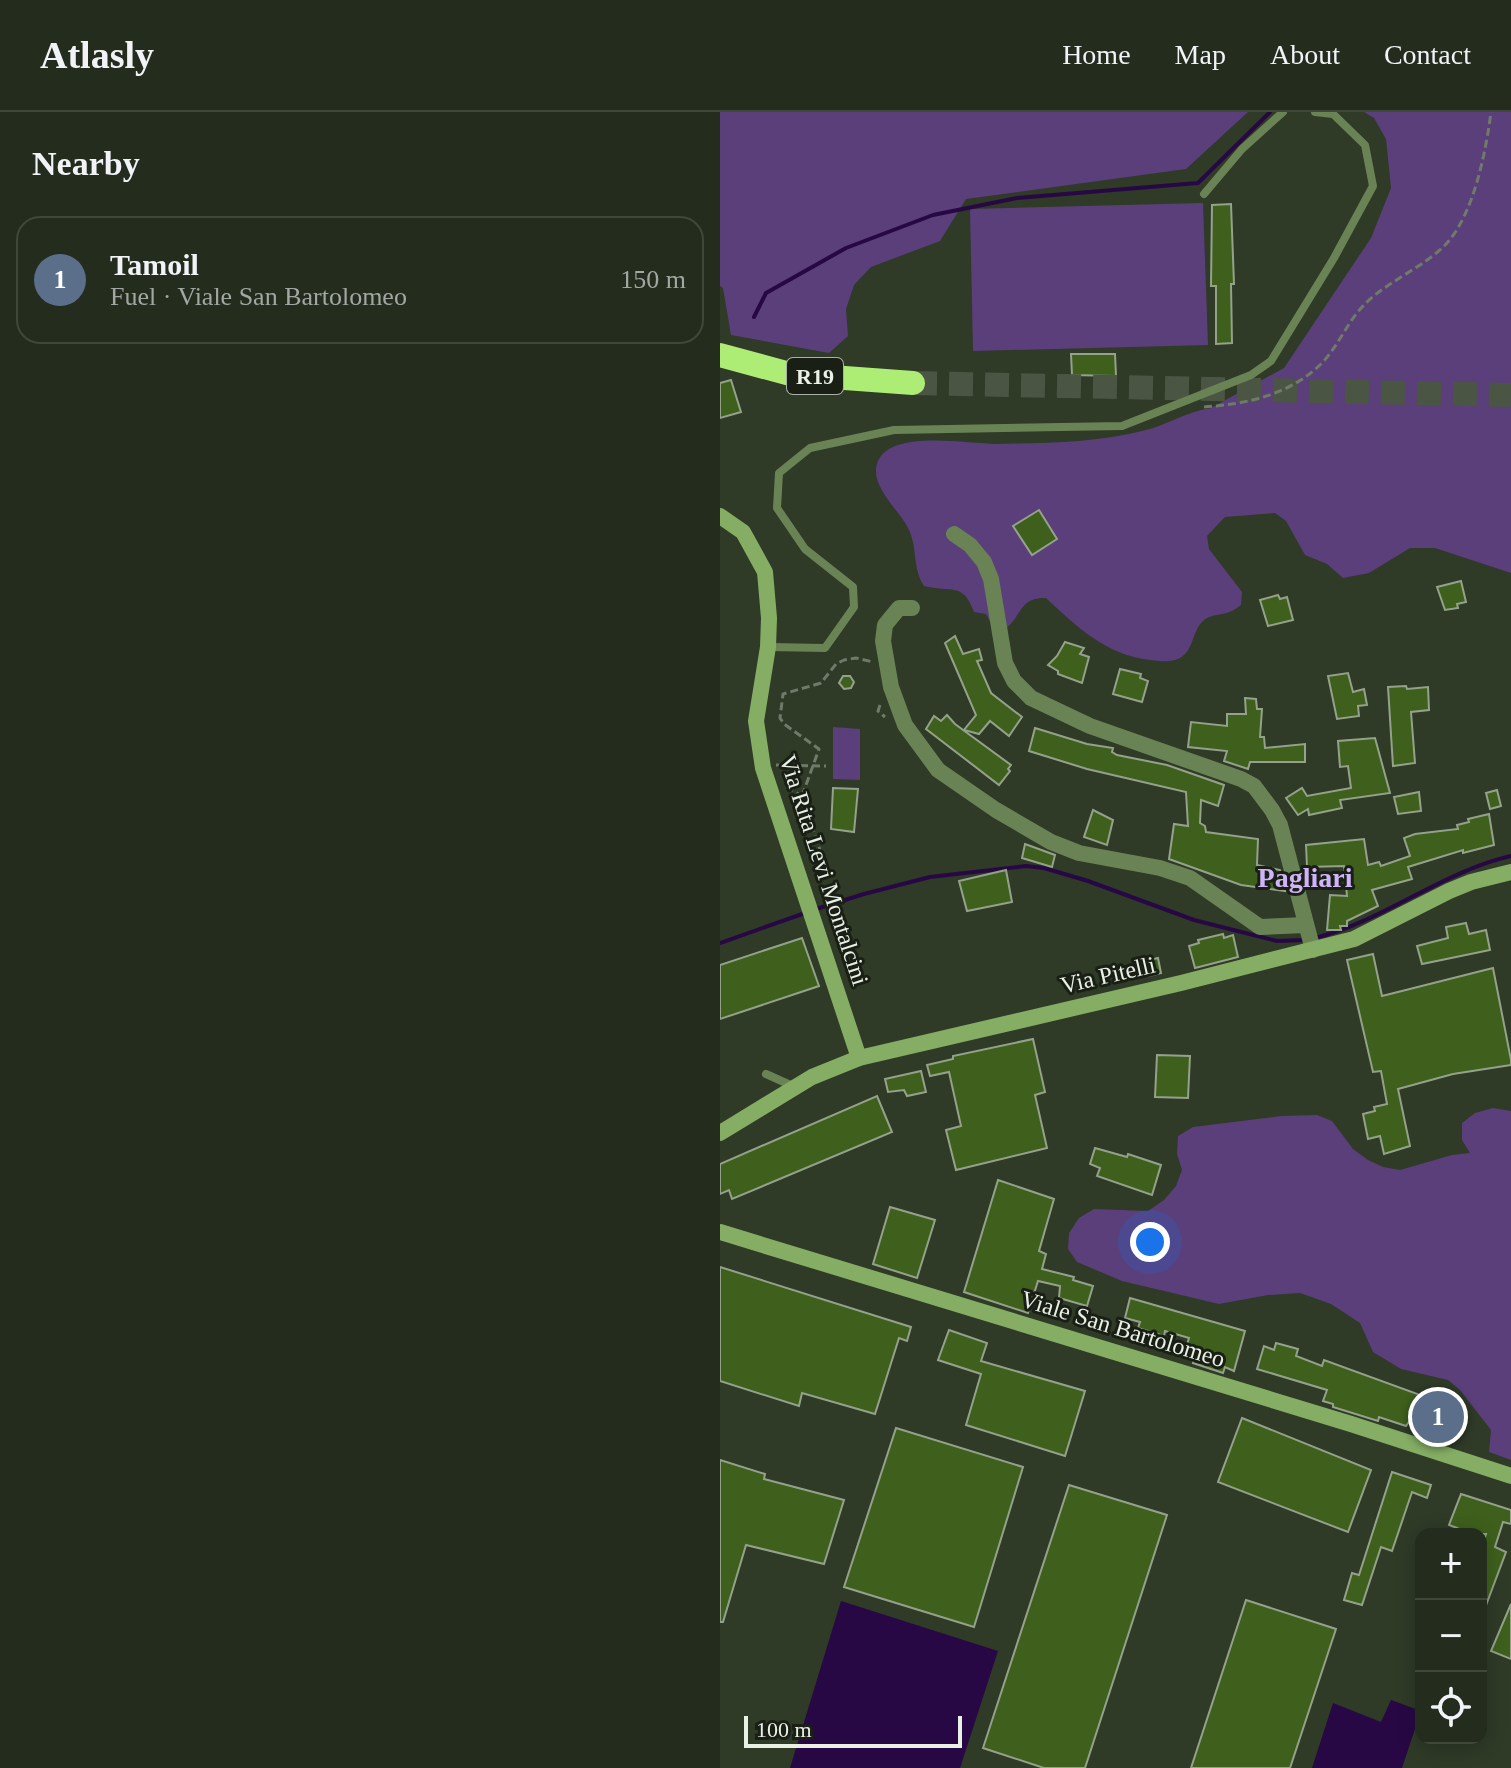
<!DOCTYPE html>
<meta charset="utf-8">
<style>
:root{--surface:#232c1d;--page:#2f382a;--text:#f1f3f6;--muted:#a3a7a4;--line:#40483b;--accent:#c5a6f0}
body{margin:0;font-family:"Times New Roman",serif;background:var(--page);color:var(--text)}
.controls{position:absolute;right:24px;bottom:24px;display:grid;overflow:hidden;border-radius:16px;box-shadow:0 4px 20px #0003}
.controls button{width:72px;height:72px;display:grid;place-items:center;padding:0;border:0;border-bottom:2px solid var(--line);background:var(--surface);color:var(--text);font:40px sans-serif}
.scale{position:absolute;left:24px;bottom:20px;width:218px;box-sizing:border-box;padding-left:8px;border:4px solid #e9f0e4;border-top:0;font-size:22px;line-height:28px;white-space:nowrap;color:#e9f0e4;-webkit-text-stroke:6px #1a1f16;paint-order:stroke}
.you{position:absolute;left:430px;top:1130px;width:28px;height:28px;margin:-20px;border:6px solid #fff;border-radius:50%;background:#1a73e8;box-shadow:0 0 0 12px #1a73e833}
.badge{display:grid;place-items:center;width:52px;height:52px;border-radius:50%;background:var(--accent);color:#fff;font-size:26px;font-weight:700}
.pin{position:absolute;translate:-50% -50%;border:4px solid #fff;box-shadow:0 2px 8px #0006}
.list{margin:0;padding:0;list-style:none}
h2{display:flex;justify-content:space-between;align-items:center;height:104px;margin:0;padding:0 32px;font-size:34px}
h2 small{font-size:26px;font-weight:400;color:var(--muted)}
.list li{display:grid;grid-template-columns:52px 1fr auto;gap:24px;align-items:center;box-sizing:border-box;height:128px;margin:0 16px 16px;padding:0 16px;border:2px solid var(--line);border-radius:24px}
.list b{display:block;font-size:30px;white-space:nowrap}
.list p{margin:0;font-size:26px;white-space:nowrap;color:var(--muted)}
.list em{font-size:26px;font-style:normal;color:var(--muted)}
.icon{flex:none;width:44px;height:44px;fill:none;stroke:currentColor;stroke-width:2;stroke-linecap:round;stroke-linejoin:round}
.map{position:relative;flex:none;width:791px;height:1656px;overflow:hidden}
header{display:flex;align-items:center;gap:48px;box-sizing:border-box;height:112px;padding:0 40px;background:var(--surface);border-bottom:2px solid var(--line)}
header strong{font-size:38px}
nav{display:flex;gap:44px;margin-inline-start:auto;font-size:28px}
main{display:flex}
aside{flex:1;background:var(--surface)}
.map>svg:first-child{display:block}
.green{fill:#5a3f7b}
.water{fill:#280844}
.lines{fill:none;stroke-linecap:round;stroke-linejoin:round}
.stream{stroke:#280844;stroke-width:4}
.building{fill:#3e601c;stroke:#94a18b;stroke-width:2}
.highway-tunnel{stroke:#4b5543;stroke-width:24;stroke-dasharray:24 12;stroke-linecap:butt}
.path{stroke:#707a6a;stroke-width:3;stroke-dasharray:8 4;stroke-linecap:butt}
.lane{stroke:#698355;stroke-width:8}
.street{stroke:#698355;stroke-width:16}
.secondary{stroke:#85ae64;stroke-width:16}
.highway{stroke:#aded76;stroke-width:24}
.labels{text-anchor:middle;stroke-width:6;stroke-linejoin:round;paint-order:stroke}
.shield{fill:#1a1f16;stroke:#abb1a6;stroke-width:2}
.shield-label{font-size:22px;font-weight:bold;fill:#e9f0e4}
.street-label{font-size:24px;fill:#e9f0e4;stroke:#1a1f16}
.quarter-label{font-size:28px;font-weight:bold;fill:#d0b4f9;stroke:#1a1f16}
</style>
<header>
<strong>Atlasly</strong>
<nav><a>Home</a><a>Map</a><a>About</a><a>Contact</a></nav>
</header>
<main>
<aside>
<h2>Nearby<small></small></h2>
<ul class="list">
<li><span class="badge" style="background:#5c6f8a">1</span><div><b>Tamoil</b><p>Fuel · Viale San Bartolomeo</p></div><em>150 m</em></li>
</ul>
</aside>
<div class="map">
<svg width="791" height="1656" viewBox="0 0 791 1656">
<rect width="100%" height="100%" fill="#2f3a27"/>
<g class="green">
<polygon points="0,0 528,0 466,57 246,87 220,129 151,155 134,173 126,197 128,224 109,241 11,223 3,176 0,174"/>
<path d="M644,0H791V461L715,436H690L649,461L623,466L607,452L585,443L566,409L555,401L505,405L487,424L489,437L522,480L521,493C506,505 500,500 487,506C472,514 475,538 460,546C451,551 440,549 430,548C386,543 357,515 326,486C297,485 303,507 281,520L272,513L266,502L254,500C243,469 230,481 204,474C192,456 198,435 188,416C178,396 146,371 159,347C176,318 247,332 276,332C326,331 373,331 422,319C446,314 467,299 491,296L564,256L651,126L671,76L666,27L654,6Z"/>
<polygon points="483,91 488,233 253,239 250,97"/>
<polygon points="113,615 140,617 140,668 113,667"/>
<polygon points="773,996 791,999 791,1348 769,1340 771,1318 740,1278 728,1268 681,1257 653,1240 640,1211 611,1192 580,1181 548,1183 499,1192 402,1169 357,1150 348,1137 349,1121 359,1106 374,1097 428,1099 444,1088 456,1074 462,1058 457,1042 458,1024 473,1015 561,1004 597,1003 612,1009 633,1037 648,1048 663,1055 680,1058 732,1043 750,1041 742,1028 742,1011 755,1001"/>
</g>
<g class="water">
<polygon points="121,1489 278,1539 240,1656 70,1656"/>
<polygon points="671,1588 701,1599 682,1656 592,1656 613,1591 661,1610"/>
</g>
<g class="lines">
<g class="stream">
<polyline points="34,205 46,181 126,136 213,103 297,86 478,71 550,0"/>
<polyline points="96,797 144,782 210,765 306,754 324,756 368,769 474,808 557,829 586,828"/>
<path d="M595,826C664,809 721,760 791,744"/>
<polyline points="0,831 88,800"/>
</g>
</g>
<g class="building">
<polygon points="511,92 514,172 511,172 512,231 496,232 496,174 491,174 492,93"/>
<polygon points="351,242 395,242 396,264 352,263"/>
<polygon points="11,268 21,300 0,306 0,271"/>
<polygon points="319,398 337,427 312,443 293,414"/>
<polygon points="741,469 746,490 737,492 738,496 725,498 717,475"/>
<polygon points="558,483 560,487 567,485 573,508 548,514 540,488"/>
<polygon points="235,524 243,542 259,537 262,548 257,549 271,581 302,605 289,624 270,609 259,622 244,618 256,603 225,531"/>
<polygon points="345,530 364,536 360,542 369,545 362,571 338,562 338,559 328,553 337,544"/>
<polygon points="400,557 421,562 420,566 428,569 422,590 393,582"/>
<polygon points="628,561 633,580 644,577 647,593 638,594 639,604 617,607 608,564"/>
<polygon points="123,564 130,564 134,570 131,576 124,577 119,571"/>
<polygon points="686,574 687,577 708,575 709,598 691,600 695,651 673,654 668,575"/>
<polygon points="525,586 536,587 537,597 542,597 540,625 544,625 545,636 585,632 585,650 530,650 528,657 504,649 507,639 468,635 471,610 507,614 507,602 526,602"/>
<polygon points="227,603 235,612 291,653 288,657 290,659 279,673 206,617 214,604 221,609"/>
<polygon points="315,616 367,632 393,636 392,640 397,643 447,653 504,673 498,694 481,688 480,711 485,714 486,720 538,727 537,753 560,758 565,779 521,773 449,747 454,712 468,714 466,680 367,657 309,639"/>
<polygon points="655,626 670,681 620,688 622,696 589,703 588,697 578,703 566,686 582,676 587,684 631,676 628,654 620,655 618,629"/>
<polygon points="113,676 138,677 134,720 111,717"/>
<polygon points="777,678 781,694 770,697 766,681"/>
<polygon points="699,680 701,699 678,702 674,685"/>
<polygon points="373,698 393,708 387,733 364,725"/>
<polygon points="769,702 774,733 743,741 743,738 688,755 692,767 652,778 658,794 627,809 627,814 620,814 621,818 607,818 610,783 627,784 624,754 587,755 586,733 644,727 648,753 659,750 661,754 690,744 684,726 695,722 738,717 737,713 749,710 748,707"/>
<polygon points="305,732 335,743 332,755 302,746"/>
<polygon points="286,758 292,790 247,799 239,769"/>
<polygon points="746,811 749,822 766,818 770,838 702,852 697,834 728,826 726,815"/>
<polygon points="503,822 504,826 513,823 518,845 475,856 469,834 479,831 478,828"/>
<polygon points="82,826 99,874 0,907 0,853"/>
<polygon points="653,842 662,884 773,856 791,948 791,953 733,962 678,977 690,1034 664,1042 660,1024 648,1027 643,1002 655,999 654,995 667,992 661,959 653,960 627,848"/>
<polygon points="438,846 441,861 429,864 425,849"/>
<polygon points="313,927 325,980 315,983 327,1036 236,1058 226,1018 241,1014 229,960 210,964 207,953 233,947 233,944"/>
<polygon points="437,943 470,944 468,986 435,985"/>
<polygon points="201,959 206,980 187,984 184,978 168,980 165,967"/>
<polygon points="157,984 172,1020 12,1087 9,1078 0,1082 0,1052"/>
<polygon points="375,1036 407,1045 408,1042 441,1053 432,1083 377,1064 380,1056 370,1052"/>
<polygon points="278,1068 334,1087 319,1139 326,1142 322,1157 354,1165 353,1168 373,1174 367,1194 339,1186 340,1174 318,1169 308,1201 244,1180"/>
<polygon points="170,1095 215,1108 197,1166 153,1152"/>
<polygon points="0,1155 191,1215 187,1229 179,1226 155,1302 82,1281 79,1294 0,1269"/>
<polygon points="410,1186 525,1219 514,1259 505,1255 503,1261 473,1251 476,1239 466,1236 469,1226 445,1219 444,1224 418,1216 420,1210 405,1206"/>
<polygon points="229,1218 267,1231 261,1249 365,1279 345,1344 246,1313 261,1262 218,1248"/>
<polygon points="556,1231 578,1237 576,1244 602,1254 604,1248 703,1284 699,1295 686,1314 659,1305 658,1309 613,1295 613,1292 603,1289 607,1278 537,1257 544,1234 554,1238"/>
<polygon points="723,1296 738,1301 732,1318 718,1313"/>
<polygon points="522,1306 651,1358 628,1420 498,1370"/>
<polygon points="176,1316 303,1355 254,1515 124,1475"/>
<polygon points="0,1348 45,1362 44,1367 124,1388 104,1452 26,1433 3,1510 0,1510"/>
<polygon points="672,1360 711,1373 707,1386 692,1380 672,1439 661,1435 642,1493 624,1488 632,1461 639,1463"/>
<polygon points="349,1373 447,1403 365,1656 324,1656 263,1636"/>
<polygon points="741,1382 791,1398 791,1412 783,1410 775,1435 786,1440 762,1504 761,1436 766,1422 731,1422 737,1416 729,1413"/>
<polygon points="526,1488 616,1517 570,1656 471,1656"/>
<polygon points="791,1492 791,1547 771,1539"/>
</g>
<g class="lines">
<polyline class="highway-tunnel" points="193,271 791,283"/>
<g class="path">
<path d="M484,295C527,292 569,283 601,252C618,235 627,210 644,193C666,170 706,154 727,131C754,101 766,39 771,0"/>
<polyline points="160,593 158,599 165,605"/>
<polyline points="56,653 106,654"/>
<polyline points="66,675 82,684 100,738"/>
<polyline points="82,684 99,637 64,612 60,606 63,582 101,571 116,552 124,548 136,546 153,550"/>
</g>
<g class="lane">
<polyline points="484,82 522,37 563,0"/>
<polyline points="49,535 105,536 134,495 133,475 85,437 57,396 59,361 90,336 174,318 402,314 531,263 551,249 614,146 653,74 645,33 613,2 595,0"/>
<polyline points="46,962 75,975"/>
</g>
<g class="street">
<polyline points="234,422 250,433 264,450 271,467 285,551 294,569 311,586 370,614 521,667 534,674 552,698 560,713 593,838"/>
<polyline points="192,496 179,496 165,513 163,529 171,575 185,613 218,658 276,698 331,730 359,741 440,756 470,766 540,815 586,813"/>
</g>
<g class="secondary">
<polyline points="0,404 23,420 45,460 49,506 48,535 36,609 43,656 139,946"/>
<polyline points="0,1021 92,965 139,946 461,871 634,827 729,779 751,770 791,760"/>
<polyline points="0,1120 631,1312 791,1364"/>
</g>
<polyline class="highway" points="0,243 70,262 193,271"/>
</g>
<g class="labels">
<rect class="shield" x="67" y="246" width="56" height="36" rx="6"/>
<g class="shield-label">
<text x="95" y="272">R19</text>
</g>
<g class="street-label">
<text transform="translate(104 758) rotate(72)" y="8">Via Rita Levi Montalcini</text>
<text transform="translate(388 863) rotate(-13)" y="8">Via Pitelli</text>
<text transform="translate(403 1217) rotate(17)" y="8">Viale San Bartolomeo</text>
</g>
<g class="quarter-label">
<text x="585" y="775">Pagliari</text>
</g>
</g>
</svg>
<div class="controls">
<button>+</button>
<button>−</button>
<button><svg class="icon" aria-label="locate" viewBox="0 0 24 24"><circle cx="12" cy="12" r="6"/><path d="M12 2v4M12 18v4M2 12h4M18 12h4"/></svg></button>
</div>
<div class="scale">100 m</div>
<div class="you"></div>
<div class="pin badge" style="left:718px;top:1305px;background:#5c6f8a">1</div>
</div>
</main>
